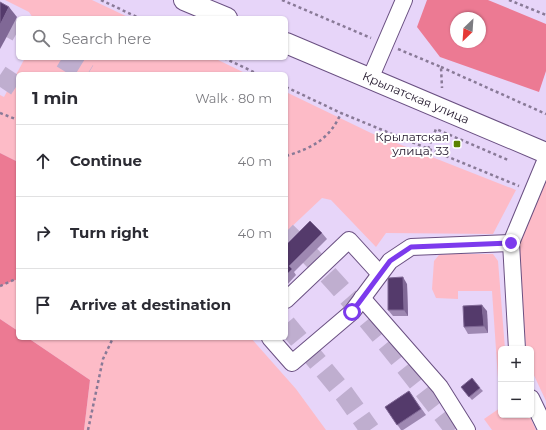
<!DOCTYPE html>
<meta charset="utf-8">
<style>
:root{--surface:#fff;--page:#f2f2f3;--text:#2b2b33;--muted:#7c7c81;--line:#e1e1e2}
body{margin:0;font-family:Montserrat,sans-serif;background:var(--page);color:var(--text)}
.controls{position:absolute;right:12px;bottom:12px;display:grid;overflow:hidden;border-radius:6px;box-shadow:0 1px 3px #0004}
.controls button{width:36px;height:36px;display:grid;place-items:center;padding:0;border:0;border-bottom:1px solid var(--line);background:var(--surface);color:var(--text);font:20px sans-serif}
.compass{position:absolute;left:450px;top:12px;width:36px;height:36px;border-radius:50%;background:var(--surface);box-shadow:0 1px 3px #0004;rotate:205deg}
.stop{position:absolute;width:12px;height:12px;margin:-9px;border:3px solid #7c3aed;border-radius:50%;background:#fff}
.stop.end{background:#7c3aed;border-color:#fff;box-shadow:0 1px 4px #0008}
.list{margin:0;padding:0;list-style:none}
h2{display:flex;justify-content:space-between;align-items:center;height:52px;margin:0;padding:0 16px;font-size:17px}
h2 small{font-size:13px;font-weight:400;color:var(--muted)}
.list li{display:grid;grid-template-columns:26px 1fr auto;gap:12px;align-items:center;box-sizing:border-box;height:72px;padding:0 16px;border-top:1px solid var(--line)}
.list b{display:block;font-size:15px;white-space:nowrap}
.list em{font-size:13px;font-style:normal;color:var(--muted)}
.icon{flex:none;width:22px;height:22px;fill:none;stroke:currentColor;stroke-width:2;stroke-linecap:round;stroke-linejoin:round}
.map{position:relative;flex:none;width:546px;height:430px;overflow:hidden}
.search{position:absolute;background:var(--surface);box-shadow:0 1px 3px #0004;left:16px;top:16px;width:272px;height:44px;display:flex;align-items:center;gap:10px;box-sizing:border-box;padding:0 14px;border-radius:6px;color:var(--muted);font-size:15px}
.panel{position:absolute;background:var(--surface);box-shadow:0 1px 3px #0004;left:16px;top:72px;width:272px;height:268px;border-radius:6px}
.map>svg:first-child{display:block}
.green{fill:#fdbbc7}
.forest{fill:#ec7a93;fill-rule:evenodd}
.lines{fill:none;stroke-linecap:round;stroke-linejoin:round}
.major-tunnel{stroke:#bfaecf;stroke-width:20;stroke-dasharray:20 10;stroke-linecap:butt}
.minor-casing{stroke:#6a5082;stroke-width:18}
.major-casing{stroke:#6a5082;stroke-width:22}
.path{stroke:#897a97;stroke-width:2.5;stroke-dasharray:3 3;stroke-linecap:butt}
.minor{stroke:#fff;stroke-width:16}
.major{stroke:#fff;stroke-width:20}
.wall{fill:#9e88b2}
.shaded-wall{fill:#806896}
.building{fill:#543a6b;stroke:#806896}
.route{stroke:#7c3aed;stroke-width:5}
.poi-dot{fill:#5b8100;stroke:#fff;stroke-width:1.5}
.labels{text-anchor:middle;stroke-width:4;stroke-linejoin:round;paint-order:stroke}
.street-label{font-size:12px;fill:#1e1328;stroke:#fff}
.poi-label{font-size:12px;fill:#1e1328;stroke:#fff;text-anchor:end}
</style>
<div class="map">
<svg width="546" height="430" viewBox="0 0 546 430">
<rect width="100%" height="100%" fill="#e7d5f9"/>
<g class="green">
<polygon points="5,0 92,0 130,18 33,18 29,12"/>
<polygon points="25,58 214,58 247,74 18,74 18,162 0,153 0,95 4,97"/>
<polygon points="286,92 371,133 516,190 493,234 386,233 376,247 331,200 322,198 286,232"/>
<polygon points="546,178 546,401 531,369 531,349 526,349 519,258 519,245 543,180"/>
<polygon points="449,254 493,254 498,261 505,349 501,349 501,415 529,415 536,430 492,430 484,419 500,408 492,291 458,291 458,299 436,298 432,289 434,261 439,255"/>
<polygon points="18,279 18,331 0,319 0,286"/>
<polygon points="28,338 251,338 296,389 326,430 84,430 90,380"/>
</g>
<g class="forest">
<path d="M427,0H488L546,24V71L539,92L440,57L417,27ZM456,18H480V42H456Z"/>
<polygon points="0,153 18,162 18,279 0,286"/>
<polygon points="0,319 18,331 18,338 28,338 90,380 84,430 0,430"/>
</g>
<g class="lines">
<g class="major-tunnel">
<polyline points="0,22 18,32"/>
<polyline points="62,58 88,74"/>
<polyline points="0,75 18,87"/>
<path d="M286,232C349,292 402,362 455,430"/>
<polyline points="286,324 345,395 370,430"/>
</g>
<defs>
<g id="minor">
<polyline points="370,79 404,0"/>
<polyline points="362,298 440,387 467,430"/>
<polyline points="286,300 349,240 380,274"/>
<polyline points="270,338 292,363 352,312 390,261 411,247 511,243"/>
<polyline points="517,349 511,243 546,159"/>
<polyline points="531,398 546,429"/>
</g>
<g id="major">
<polyline points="184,0 227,18"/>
<path id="s1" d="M286,43L546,153"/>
</g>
</defs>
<use href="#minor" class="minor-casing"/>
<use href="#major" class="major-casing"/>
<g class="path">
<polyline points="101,0 139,18"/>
<polyline points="282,0 371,38"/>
<polyline points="509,0 546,15"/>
<polyline points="398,49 441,67 442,88"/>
<polyline points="224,58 258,74"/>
<polyline points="441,67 546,114"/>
<polyline points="286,87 341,113 519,186"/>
<polyline points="0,113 18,120"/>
<polyline points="428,149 436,129 508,160"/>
<path d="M286,156C312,148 330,139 341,113"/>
<polyline points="0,286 18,278"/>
<polyline points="88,430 103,359 113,338"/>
</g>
<use href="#minor" class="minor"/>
<use href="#major" class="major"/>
</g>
<g class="wall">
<polygon points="322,233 327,239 294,272 296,275 286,286 286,245"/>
<polygon points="407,284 408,316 393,316 388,310"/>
<polygon points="487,311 488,333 468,334 464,327"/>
<polygon points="480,388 483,391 472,400 464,391"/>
<polygon points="409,391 426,415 403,430 401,430 385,407"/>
</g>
<g class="shaded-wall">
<polygon points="9,7 17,17 5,40 0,49 0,25"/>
<polygon points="403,277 407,284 408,316 404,310"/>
<polygon points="482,305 487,311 488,333 484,326"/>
</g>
<g class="building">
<polygon points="0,2 9,7 0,25"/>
<polygon points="310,221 322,233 289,266 292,269 286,275 286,245"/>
<polygon points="403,277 404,310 388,310 388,278"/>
<polygon points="482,305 484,326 464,327 463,306"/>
<polygon points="472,378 480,388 469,397 461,387"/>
<polygon points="409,391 421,409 397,425 385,407"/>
</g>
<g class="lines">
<polyline class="route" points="352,312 390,261 411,247 511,243"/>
</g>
<rect class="poi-dot" x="453" y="140" width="8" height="8" rx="2"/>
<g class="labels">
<g class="street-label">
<text dy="4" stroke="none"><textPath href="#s1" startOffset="141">Крылатская улица</textPath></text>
</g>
<g class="poi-label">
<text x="449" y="141">Крылатская<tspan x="449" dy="14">улица, 33</tspan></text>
</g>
</g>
</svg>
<div class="controls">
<button>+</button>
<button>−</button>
</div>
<svg class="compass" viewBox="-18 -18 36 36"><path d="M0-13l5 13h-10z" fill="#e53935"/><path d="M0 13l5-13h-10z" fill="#7c7c81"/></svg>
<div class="stop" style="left:352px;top:312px"></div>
<div class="stop end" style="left:511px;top:243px"></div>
<div class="search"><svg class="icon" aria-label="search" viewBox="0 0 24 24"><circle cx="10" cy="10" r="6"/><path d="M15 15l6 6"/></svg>Search here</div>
<section class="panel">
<h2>1 min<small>Walk · 80 m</small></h2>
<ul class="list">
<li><svg class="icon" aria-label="ahead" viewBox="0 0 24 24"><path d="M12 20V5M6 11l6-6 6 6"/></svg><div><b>Continue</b></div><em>40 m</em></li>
<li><svg class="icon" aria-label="right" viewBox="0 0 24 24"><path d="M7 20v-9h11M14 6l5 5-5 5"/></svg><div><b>Turn right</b></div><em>40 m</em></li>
<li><svg class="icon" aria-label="arrive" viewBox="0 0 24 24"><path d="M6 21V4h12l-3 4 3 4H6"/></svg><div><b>Arrive at destination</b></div></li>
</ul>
</section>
</div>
